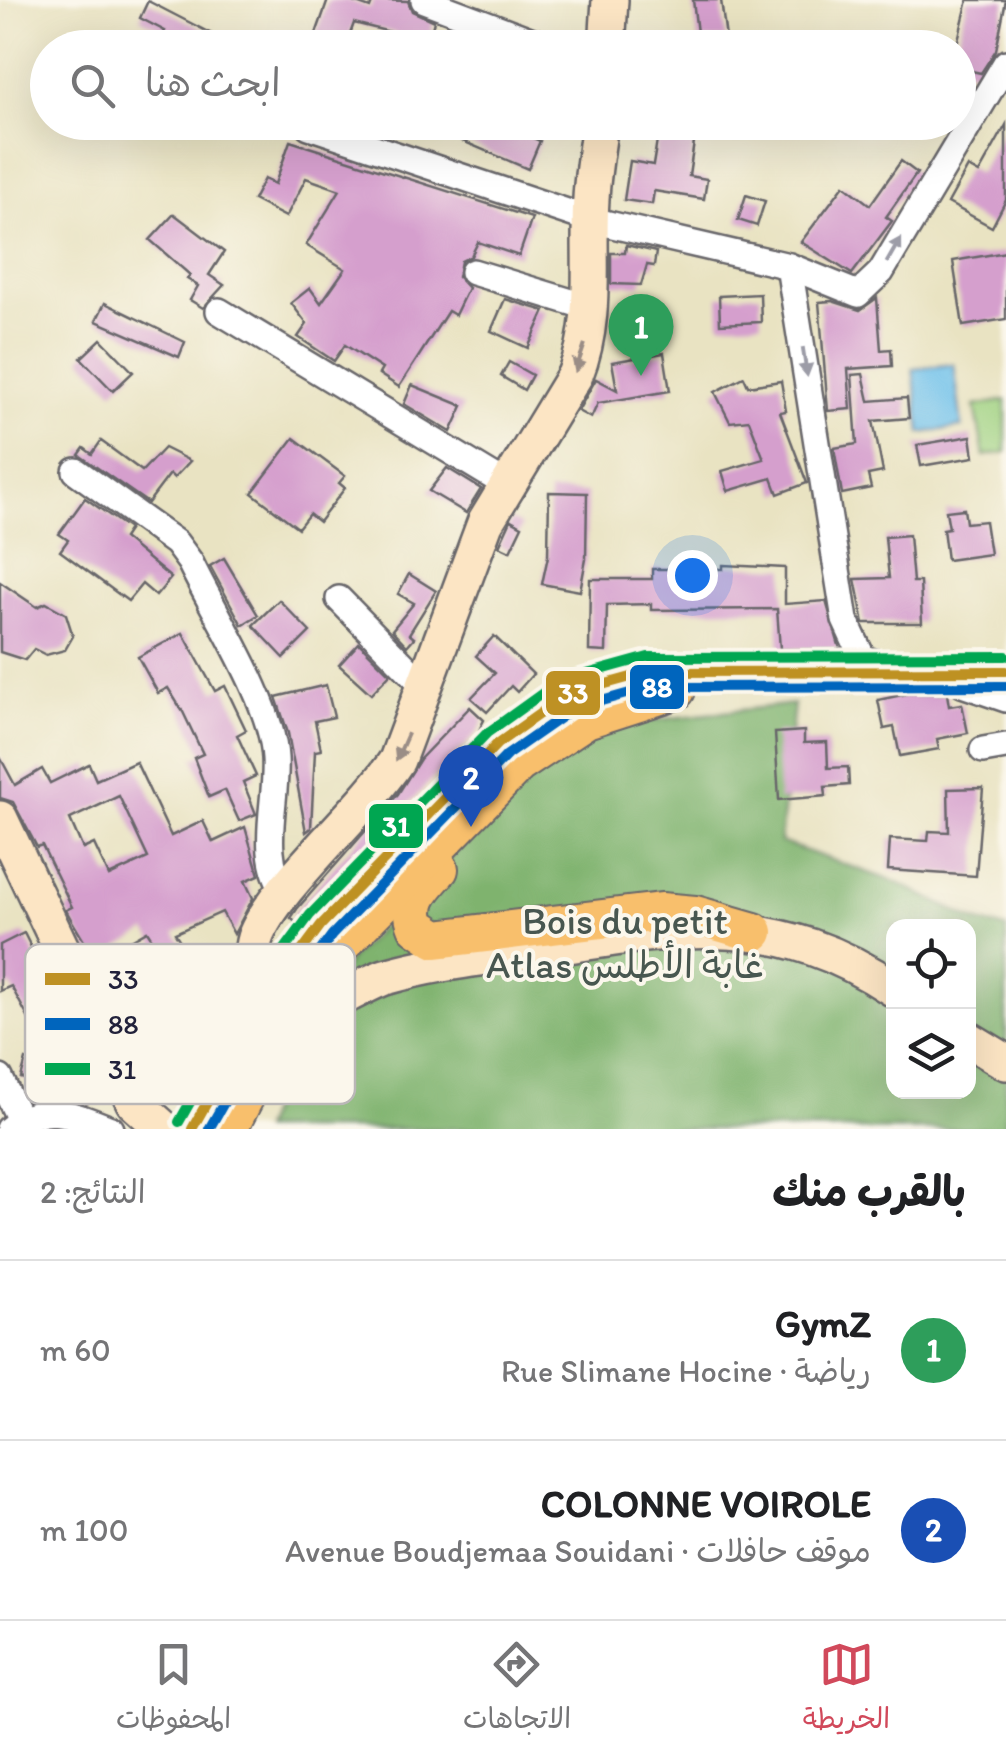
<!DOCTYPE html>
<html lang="ar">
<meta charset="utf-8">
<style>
:root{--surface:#fff;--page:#f6f6f6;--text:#202124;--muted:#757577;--line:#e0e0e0;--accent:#d1495b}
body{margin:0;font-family:Itim,"Playpen Sans Arabic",sans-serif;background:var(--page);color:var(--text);direction:rtl}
.controls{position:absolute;right:30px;bottom:30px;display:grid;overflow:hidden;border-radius:20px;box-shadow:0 10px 40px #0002}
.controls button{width:90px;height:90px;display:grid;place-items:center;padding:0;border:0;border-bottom:2px solid var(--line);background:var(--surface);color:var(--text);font:50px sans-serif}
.you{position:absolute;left:692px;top:575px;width:35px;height:35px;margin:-25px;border:8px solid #fff;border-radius:50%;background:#1a73e8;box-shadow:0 0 0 15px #1a73e833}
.badge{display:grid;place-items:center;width:65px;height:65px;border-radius:50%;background:var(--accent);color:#fff;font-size:32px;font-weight:700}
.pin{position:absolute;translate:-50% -82px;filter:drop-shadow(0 2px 5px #0008)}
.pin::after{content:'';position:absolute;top:52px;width:35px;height:30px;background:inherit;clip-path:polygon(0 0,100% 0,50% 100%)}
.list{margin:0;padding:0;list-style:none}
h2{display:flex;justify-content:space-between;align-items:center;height:130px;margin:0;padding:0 40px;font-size:42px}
h2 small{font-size:32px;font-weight:400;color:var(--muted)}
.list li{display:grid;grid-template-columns:65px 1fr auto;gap:30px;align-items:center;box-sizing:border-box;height:180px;padding:0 40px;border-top:2px solid var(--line)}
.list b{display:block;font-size:38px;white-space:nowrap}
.list p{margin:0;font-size:32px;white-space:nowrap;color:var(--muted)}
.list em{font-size:32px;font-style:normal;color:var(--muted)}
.icon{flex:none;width:55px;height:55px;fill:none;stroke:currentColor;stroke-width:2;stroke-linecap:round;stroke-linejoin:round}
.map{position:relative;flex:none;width:1006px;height:1129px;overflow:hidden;direction:ltr}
.search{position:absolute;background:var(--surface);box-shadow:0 10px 40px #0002;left:30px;right:30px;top:30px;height:110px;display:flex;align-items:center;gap:25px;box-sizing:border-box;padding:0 35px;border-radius:55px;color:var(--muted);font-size:38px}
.sheet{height:490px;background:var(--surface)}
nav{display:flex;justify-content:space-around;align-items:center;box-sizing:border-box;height:140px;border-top:2px solid var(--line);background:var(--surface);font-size:28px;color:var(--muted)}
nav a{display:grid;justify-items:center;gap:5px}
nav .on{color:var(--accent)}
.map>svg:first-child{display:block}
.green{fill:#9fd180;stroke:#607a5e;stroke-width:2.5}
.forest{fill:#7fb36e;stroke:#506a54;stroke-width:2.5;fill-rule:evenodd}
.water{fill:#6fc1eb;stroke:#487293;stroke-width:2.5}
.building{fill:#d59fcd;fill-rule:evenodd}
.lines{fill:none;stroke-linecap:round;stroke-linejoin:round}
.street-casing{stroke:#68666a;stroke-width:30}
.secondary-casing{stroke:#68666a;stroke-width:40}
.primary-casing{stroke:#68666a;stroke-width:42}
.street{stroke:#fff;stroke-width:25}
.secondary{stroke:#fce5c4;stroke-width:35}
.primary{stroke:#f8bf6c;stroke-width:38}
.bus-1-casing{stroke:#fbf7ec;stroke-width:18}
.bus-2-casing{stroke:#fbf7ec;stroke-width:18}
.bus-3-casing{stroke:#fbf7ec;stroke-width:18}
.bus-1{stroke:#be9124;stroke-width:10}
.bus-2{stroke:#0065bd;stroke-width:10}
.bus-3{stroke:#00a651;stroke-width:10}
.oneway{fill:#9c9ca7}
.oneway2{fill:#9a8d86}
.labels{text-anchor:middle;stroke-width:8;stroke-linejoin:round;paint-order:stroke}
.park-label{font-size:38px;fill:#485750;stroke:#fbf7ec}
.key{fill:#fbf7ec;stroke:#bab7b7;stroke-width:2.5}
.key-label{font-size:28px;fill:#22223b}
.line-badge{stroke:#fbf7ec;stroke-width:4}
.badge-label{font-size:28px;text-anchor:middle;font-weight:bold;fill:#fff}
</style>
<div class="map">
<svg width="1006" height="1129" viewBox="0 0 1006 1129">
<rect width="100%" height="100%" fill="#fbf7ec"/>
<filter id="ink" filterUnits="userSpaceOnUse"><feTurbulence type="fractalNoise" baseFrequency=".01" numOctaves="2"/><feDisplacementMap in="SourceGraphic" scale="20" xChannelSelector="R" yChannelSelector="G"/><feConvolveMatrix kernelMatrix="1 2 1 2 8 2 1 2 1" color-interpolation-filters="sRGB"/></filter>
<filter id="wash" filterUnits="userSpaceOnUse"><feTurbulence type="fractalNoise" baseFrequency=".0048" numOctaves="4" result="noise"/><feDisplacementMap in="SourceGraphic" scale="40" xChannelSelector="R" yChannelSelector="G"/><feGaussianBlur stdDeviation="2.25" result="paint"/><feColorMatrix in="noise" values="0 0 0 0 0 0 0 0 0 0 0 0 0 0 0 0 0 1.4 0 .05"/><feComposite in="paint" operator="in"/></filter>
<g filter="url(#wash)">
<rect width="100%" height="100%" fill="#e9e3c2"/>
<polygon class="green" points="1006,400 1006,452 984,456 975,406"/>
<path class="forest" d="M794,704L780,842L898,883L975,921L1006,929V1129H262L297,1045L349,960L565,741L637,722ZM894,926H968V1092H894Z"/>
<polygon class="water" points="954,364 962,427 921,433 913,369"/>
<g id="blocks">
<g class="building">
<polygon points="328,0 348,0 370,8 373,0 408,1 412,11 434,21 427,48 410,47 412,41 394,33 354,23 345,48 311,48"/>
<polygon points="693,0 721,0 726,38 698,41"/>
<polygon points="968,0 1006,0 996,50 981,73 958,68 956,48"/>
<polygon points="148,1 239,48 156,48 165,31 140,18"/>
<polygon points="460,31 483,40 478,48 450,48"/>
<polygon points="418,122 535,122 529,136 540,141 528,169"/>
<polygon points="660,122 697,122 689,176 707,179 704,199 654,191 652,204 624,200 630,161 653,165"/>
<polygon points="1006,125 1006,200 992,227 948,203 968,167 979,173"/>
<polygon points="290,141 532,218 519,256 478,242 471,256 461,261 458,277 468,288 455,315 448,311 399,387 379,374 382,369 345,345 334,361 298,337 307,324 291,303 310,288 321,303 345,269 306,245 340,190 306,178 286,217 253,200 264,179 275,184"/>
<polygon points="901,161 917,173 886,217 892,221 852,274 801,242 844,185 870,205"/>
<polygon points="746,195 765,201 757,226 738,220"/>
<polygon points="174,214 224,252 209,275 224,285 203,308 190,300 198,286 187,279 190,275 150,240"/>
<polygon points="626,245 656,252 654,266 647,265 641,285 611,284 611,253 625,253"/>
<polygon points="1006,252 1006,319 963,326 953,261"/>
<polygon points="760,294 761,322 720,324 719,296"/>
<polygon points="877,298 881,350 891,349 892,366 848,369 851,409 828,411 819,302 832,301 860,310"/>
<polygon points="505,299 545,311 528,348 491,331"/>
<polygon points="105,303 185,342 179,357 96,321"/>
<polygon points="101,339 133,372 113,391 81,358"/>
<polygon points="664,353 670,391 598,403 591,418 578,411 596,379 617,390 612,362"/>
<polygon points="509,362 532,375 524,390 501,376"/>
<polygon points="863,374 869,401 907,398 909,418 873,421 883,472 868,475 871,488 842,494 834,448 857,444 852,375"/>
<polygon points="744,377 748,386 781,381 786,411 780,412 807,483 778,494 772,478 728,491 722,471 764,459 749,420 730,422 715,392"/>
<polygon points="412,385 463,406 451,432 404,404"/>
<polygon points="971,436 974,457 921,466 917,445"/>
<polygon points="294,438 345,476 339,483 345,488 319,522 309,514 298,528 252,493"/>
<polygon points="101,441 142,471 164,448 190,461 174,478 170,474 148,503 79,455 84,448 92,454"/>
<polygon points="447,468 481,489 466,513 429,491"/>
<polygon points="549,492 587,493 586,559 580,591 542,584 548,556"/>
<polygon points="85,498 129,529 123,538 171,578 156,596 142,584 128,601 60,551 68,540 59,534"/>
<polygon points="964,509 966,523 985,521 990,554 947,560 943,529 949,528 946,511"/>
<polygon points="511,520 522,526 510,551 499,546"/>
<polygon points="909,535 913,582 920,582 922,623 864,623 855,579 889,578 885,537"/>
<polygon points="224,558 258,615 242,625 210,566"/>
<polygon points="723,565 785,568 785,604 826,601 840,649 780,649 777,609 651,610 651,604 607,605 606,652 589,651 590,579 652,579 652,569 723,569"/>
<polygon points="409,574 436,591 409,634 414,638 407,646 392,630 414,603 398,594"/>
<polygon points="0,582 37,607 46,603 66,614 73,636 65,650 46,655 34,649 25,660 0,652"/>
<polygon points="279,600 310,632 284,658 253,625"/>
<polygon points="183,633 215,691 225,686 246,730 237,735 256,776 243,782 256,814 239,821 225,790 209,797 194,758 203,754 183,712 168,688 158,693 138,657"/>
<polygon points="494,636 533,674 517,692 511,686 487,712 471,698 495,673 476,656"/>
<polygon points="359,643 390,674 371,694 339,665"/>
<polygon points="326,685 334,717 315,721 321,750 315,751 311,828 306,832 288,733 276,697"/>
<polygon points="907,694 947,694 949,706 962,704 968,733 937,739 939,749 900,756 894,727 884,729 878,700"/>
<polygon points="470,707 484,720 478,732 295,922 291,918 297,909 398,794 420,759"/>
<polygon points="804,731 804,743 827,742 828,768 848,767 849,785 825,787 826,796 779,800 775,733"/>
<path d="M0,757L15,785L42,769L50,783L89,764L96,780L136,762L171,836L203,821L213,842L245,827L259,875L245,881L253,898L234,934L222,912L175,933L182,944L163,956L147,931L117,948L144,995L178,975L188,995L162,1009L176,1036L150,1052L72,921L66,910L72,907L42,845L37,847L13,802L0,798ZM119,796L148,858L109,876L94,844L83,849L70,819Z"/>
<polygon points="983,788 976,876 888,870 890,839 928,841 929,831 949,832 948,789"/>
<polygon points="24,933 46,977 50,975 110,1100 21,1078 26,1060 55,1067 11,986 0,991 0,945"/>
</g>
</g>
</g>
<g filter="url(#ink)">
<use href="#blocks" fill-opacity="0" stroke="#68666a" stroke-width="2.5"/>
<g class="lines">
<defs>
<g id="street">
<polyline points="424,0 551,48"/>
<polyline points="309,126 591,220 789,266 858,294 881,272 1006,63"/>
<polyline points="789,266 845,620 863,659 886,665"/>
<polyline points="473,272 591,308"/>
<polyline points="219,311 505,484"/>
<path d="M76,471L176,543L190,562C215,615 272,702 275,758C278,800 257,857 286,892"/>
<polyline points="339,599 426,688"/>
<polyline points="955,673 962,684 1006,699"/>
<polyline points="983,750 1006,746"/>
<polyline points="0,1078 20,1120"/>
<path d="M9,1129C43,1100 74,1115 111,1129"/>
</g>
<g id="secondary">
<polyline points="607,48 610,0"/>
<path d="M600,122C597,148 592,174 591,199C587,259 598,318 575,375L485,523L397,760C363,812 273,888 255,938C247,964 256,1016 289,1020C301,1022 365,983 385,977C436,962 490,957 543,949C677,928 773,908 894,989"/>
<polyline points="0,819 134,1102 164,1129"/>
<polyline points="968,1039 1006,1062"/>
</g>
<g id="primary">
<path d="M439,869C423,887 407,902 417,926L436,939L661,912L695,915L754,932"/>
<polyline points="192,1129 263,1003 321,925 497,744 566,695 649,672 1006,671"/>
<polyline points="228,1129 284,1020 323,963 518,764 586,719 676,690"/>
</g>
</defs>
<use href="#street" class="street-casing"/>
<use href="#secondary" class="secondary-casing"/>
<use href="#primary" class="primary-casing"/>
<use href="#street" class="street"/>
<use href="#secondary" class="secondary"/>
<use href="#primary" class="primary"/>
<defs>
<polyline id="bus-1" points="192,1129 263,1003 321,925 497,744 566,695 649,672 1006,671"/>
<polyline id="bus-2" points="209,1129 276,1011 332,935 507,755 573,709 651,687 1006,686"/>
<polyline id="bus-3" points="179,1122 250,996 310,915 487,733 558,682 648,657 1006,656"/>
</defs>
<use href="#bus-1" class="bus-1-casing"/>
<use href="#bus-2" class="bus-2-casing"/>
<use href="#bus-3" class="bus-3-casing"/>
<use href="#bus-1" class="bus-1"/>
<use href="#bus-2" class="bus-2"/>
<use href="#bus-3" class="bus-3"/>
</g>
<defs><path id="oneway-solid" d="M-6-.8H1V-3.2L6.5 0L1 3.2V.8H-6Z" transform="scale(2.5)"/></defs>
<g class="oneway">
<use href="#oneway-solid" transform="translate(894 250) rotate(-60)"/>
<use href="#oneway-solid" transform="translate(805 362) rotate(81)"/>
</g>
<g class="oneway2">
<use href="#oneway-solid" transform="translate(580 358) rotate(109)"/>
<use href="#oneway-solid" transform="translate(402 747) rotate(114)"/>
</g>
</g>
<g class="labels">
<g class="park-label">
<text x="625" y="934">Bois du petit<tspan x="625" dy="44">Atlas غابة الأطلس</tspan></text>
</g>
</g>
<rect x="25" y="944" width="330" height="160" rx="15" class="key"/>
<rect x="45" y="973" width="45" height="12" fill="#be9124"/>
<rect x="45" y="1018" width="45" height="12" fill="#0065bd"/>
<rect x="45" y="1063" width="45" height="12" fill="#00a651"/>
<g class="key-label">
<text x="108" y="989">33</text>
<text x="108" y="1034">88</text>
<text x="108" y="1079">31</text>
</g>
<g class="line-badge">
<rect x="628" y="663" width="58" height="48" rx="10" fill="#0065bd"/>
<rect x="544" y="669" width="58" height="48" rx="10" fill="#be9124"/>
<rect x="367" y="802" width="58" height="48" rx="10" fill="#00a651"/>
</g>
<g class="badge-label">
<text x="657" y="697">88</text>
<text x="573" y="703">33</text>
<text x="396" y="836">31</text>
</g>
</svg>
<div class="controls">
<button><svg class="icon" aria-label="locate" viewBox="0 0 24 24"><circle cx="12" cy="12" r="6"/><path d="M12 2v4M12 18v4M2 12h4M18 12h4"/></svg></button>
<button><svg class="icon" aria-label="layers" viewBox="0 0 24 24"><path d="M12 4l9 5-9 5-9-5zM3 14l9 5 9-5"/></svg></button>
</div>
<div class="you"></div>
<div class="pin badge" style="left:641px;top:376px;background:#2e9e5b">1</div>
<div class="pin badge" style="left:471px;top:827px;background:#1a4fb4">2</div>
<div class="search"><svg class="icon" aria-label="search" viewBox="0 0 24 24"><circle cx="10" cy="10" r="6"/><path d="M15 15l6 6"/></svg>ابحث هنا</div>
</div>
<section class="sheet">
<h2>بالقرب منك<small>النتائج: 2</small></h2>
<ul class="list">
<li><span class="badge" style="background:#2e9e5b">1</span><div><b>GymZ</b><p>رياضة · Rue Slimane Hocine</p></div><em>60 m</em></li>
<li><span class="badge" style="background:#1a4fb4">2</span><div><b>COLONNE VOIROLE</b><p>موقف حافلات · Avenue Boudjemaa Souidani</p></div><em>100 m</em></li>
</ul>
</section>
<nav>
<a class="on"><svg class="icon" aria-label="map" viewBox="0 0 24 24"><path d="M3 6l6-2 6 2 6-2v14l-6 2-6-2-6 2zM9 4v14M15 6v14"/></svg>الخريطة</a>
<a><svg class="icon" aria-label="directions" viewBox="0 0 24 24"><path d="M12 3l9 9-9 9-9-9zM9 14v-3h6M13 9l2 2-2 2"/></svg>الاتجاهات</a>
<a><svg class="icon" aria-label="saved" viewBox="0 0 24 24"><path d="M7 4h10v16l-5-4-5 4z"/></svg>المحفوظات</a>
</nav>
